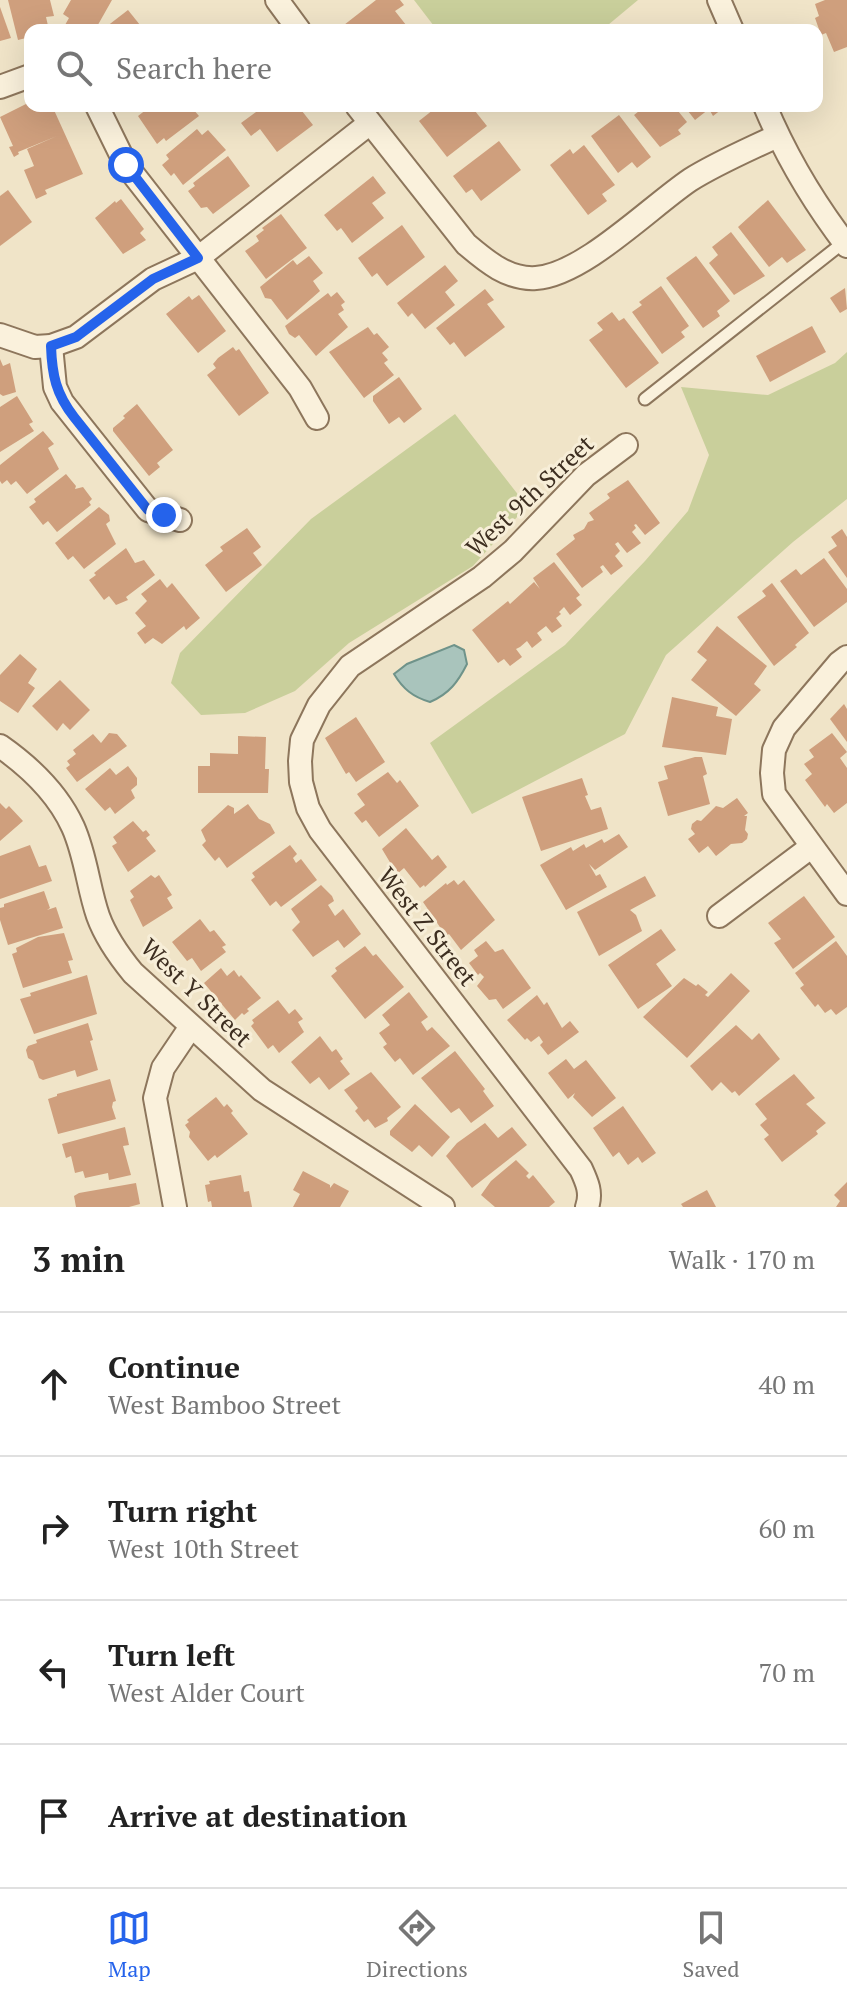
<!DOCTYPE html>
<meta charset="utf-8">
<style>
:root{--surface:#fff;--page:#f6f6f6;--text:#222;--muted:#767676;--line:#e0e0e0;--accent:#2563eb}
body{margin:0;font-family:"PT Serif",serif;background:var(--page);color:var(--text)}
.stop{position:absolute;width:24px;height:24px;margin:-18px;border:6px solid #2563eb;border-radius:50%;background:#fff}
.stop.end{background:#2563eb;border-color:#fff;box-shadow:0 2px 8px #0008}
.list{margin:0;padding:0;list-style:none}
h2{display:flex;justify-content:space-between;align-items:center;height:104px;margin:0;padding:0 32px;font-size:34px}
h2 small{font-size:26px;font-weight:400;color:var(--muted)}
.list li{display:grid;grid-template-columns:52px 1fr auto;gap:24px;align-items:center;box-sizing:border-box;height:144px;padding:0 32px;border-top:2px solid var(--line)}
.list b{display:block;font-size:30px;white-space:nowrap}
.list p{margin:0;font-size:26px;white-space:nowrap;color:var(--muted)}
.list em{font-size:26px;font-style:normal;color:var(--muted)}
.icon{flex:none;width:44px;height:44px;fill:none;stroke:currentColor;stroke-width:2;stroke-linecap:round;stroke-linejoin:round}
.map{position:relative;flex:none;width:847px;height:1207px;overflow:hidden}
.search{position:absolute;background:var(--surface);box-shadow:0 8px 32px #0002;left:24px;right:24px;top:24px;height:88px;display:flex;align-items:center;gap:20px;box-sizing:border-box;padding:0 28px;border-radius:16px;color:var(--muted);font-size:30px}
.sheet{height:680px;background:var(--surface)}
nav{display:flex;justify-content:space-around;align-items:center;box-sizing:border-box;height:112px;border-top:2px solid var(--line);background:var(--surface);font-size:22px;color:var(--muted)}
nav a{display:grid;justify-items:center;gap:4px}
nav .on{color:var(--accent)}
.map>svg:first-child{display:block}
.green{fill:#c9cf9b}
.water{fill:#a9c4bc;stroke:#6f938a;stroke-width:2}
.building{fill:#cf9f7d}
.lines{fill:none;stroke-linecap:round;stroke-linejoin:round}
.lane-casing{stroke:#8d765c;stroke-width:15}
.street-casing{stroke:#8d765c;stroke-width:26}
.lane{stroke:#faf1dc;stroke-width:11}
.street{stroke:#faf1dc;stroke-width:22}
.route{stroke:#2563eb;stroke-width:10}
.labels{text-anchor:middle;stroke-width:6;stroke-linejoin:round;paint-order:stroke}
.street-label{font-size:24px;fill:#3d2e20;stroke:#f7eed8}
</style>
<div class="map">
<svg width="847" height="1207" viewBox="0 0 847 1207">
<rect width="100%" height="100%" fill="#f0e4c8"/>
<g class="green">
<polygon points="414,0 638,0 602,30 437,30"/>
<polygon points="847,352 847,499 793,542 666,655 625,734 472,814 430,743 565,645 645,561 688,511 709,455 681,387 768,395 835,363"/>
<polygon points="455,414 527,506 473,566 349,643 295,691 245,713 201,715 171,683 180,653 311,519"/>
</g>
<path class="water" d="M454,645L464,650L467,664C458,682 449,694 430,702C413,697 403,689 394,674L407,664Z"/>
<g class="building">
<polygon points="8,0 50,0 54,16 46,17 49,30 30,30 30,37 18,40"/>
<polygon points="71,0 112,0 95,30 74,30 65,25 69,18 63,14"/>
<polygon points="376,0 400,0 404,5 395,11 410,30 348,30 344,25"/>
<polygon points="825,0 847,0 847,47 834,52 826,33 821,35 815,18 819,16 815,4"/>
<polygon points="0,7 11,38 0,41"/>
<polygon points="128,10 144,30 102,30"/>
<polygon points="30,102 30,106 49,106 51,111 54,110 83,174 45,190 47,194 36,199 24,170 34,166 27,149 57,136 18,152 19,154 14,157 9,147 13,146 0,117"/>
<polygon points="151,106 196,106 193,109 199,116 166,141 164,138 157,144 138,116"/>
<polygon points="264,106 298,106 313,125 277,152 260,129 251,136 241,123"/>
<polygon points="438,106 471,106 487,126 447,157 419,121"/>
<polygon points="642,106 674,106 687,122 678,130 681,134 660,147 634,115 643,108"/>
<polygon points="684,106 726,106 713,116 709,109 695,120"/>
<polygon points="619,115 651,157 637,168 632,162 618,173 591,136"/>
<polygon points="197,129 202,135 208,130 226,150 183,185 174,173 171,176 162,165 169,159 166,155"/>
<polygon points="499,141 521,170 481,201 472,189 466,193 453,176"/>
<polygon points="584,145 615,185 602,194 607,201 588,215 550,165 570,149 573,154"/>
<polygon points="228,156 250,186 213,214 207,207 201,208 188,191 195,186 193,183"/>
<polygon points="373,176 386,193 372,203 384,218 352,243 341,228 337,231 324,215"/>
<polygon points="8,190 32,222 0,246 0,196"/>
<polygon points="121,199 144,229 140,233 146,240 123,254 95,218 115,201 116,203"/>
<polygon points="768,200 806,250 787,263 782,257 769,267 738,227"/>
<polygon points="281,214 307,248 266,279 245,251 259,241 256,236 264,230 262,228"/>
<polygon points="402,225 425,257 387,286 377,273 372,277 358,258"/>
<polygon points="731,232 765,276 734,295 709,263 718,255 712,247"/>
<polygon points="309,256 323,273 313,281 320,291 287,320 271,299 265,298 260,287 293,260 297,265"/>
<polygon points="696,256 730,301 717,311 720,316 703,328 666,278"/>
<polygon points="445,265 458,281 445,292 455,305 425,329 412,313 408,317 397,303"/>
<polygon points="661,286 689,326 681,332 685,337 662,354 632,312 642,305 639,302"/>
<polygon points="845,288 847,309 840,313 830,298"/>
<polygon points="485,289 494,300 487,304 505,327 465,357 454,342 450,345 436,328"/>
<polygon points="337,292 345,302 341,305 344,310 338,314 348,327 316,356 299,335 295,338 289,334 285,326 328,293 331,297"/>
<polygon points="199,295 226,331 198,353 166,314 189,296 192,300"/>
<polygon points="612,312 619,321 624,318 659,363 626,388 589,340 603,330 597,323"/>
<polygon points="812,326 826,352 770,382 756,356"/>
<polygon points="368,327 374,335 377,333 389,347 382,353 388,360 384,363 394,375 364,398 329,352"/>
<polygon points="233,347 236,351 239,349 269,393 239,416 207,375 216,368 213,364 218,358"/>
<polygon points="0,359 3,366 10,363 16,392 3,396 0,394"/>
<polygon points="399,377 422,409 404,423 399,417 389,424 373,401 373,396"/>
<polygon points="17,396 33,422 29,424 34,431 0,452 0,407"/>
<polygon points="137,404 173,450 157,463 160,467 149,476 113,431 113,428 125,418 123,416"/>
<polygon points="43,431 54,444 48,448 59,469 27,494 16,481 11,485 7,480 2,484 0,481 0,465"/>
<polygon points="66,474 76,486 75,489 83,487 92,499 89,502 91,505 57,532 48,521 43,525 29,507 36,502 34,499"/>
<polygon points="628,480 660,523 645,535 636,524 634,525 636,528 632,532 641,543 627,553 618,542 615,544 620,551 615,556 623,566 611,575 603,565 600,567 603,572 582,588 556,554 575,539 573,535 584,529 588,522 594,520 589,513 610,498 607,494"/>
<polygon points="99,507 109,515 110,521 106,524 116,544 84,569 73,556 68,560 55,543"/>
<polygon points="247,528 261,547 253,553 262,565 226,592 205,565 223,551 220,547"/>
<polygon points="842,529 847,537 847,578 828,552 837,546 831,537"/>
<polygon points="126,548 135,563 144,560 155,575 126,597 128,600 116,605 109,596 104,600 89,580 96,575 94,573"/>
<polygon points="824,558 847,589 847,602 814,627 780,581 796,569 801,575"/>
<polygon points="554,562 580,595 576,598 582,605 570,615 564,607 559,612 561,614 556,618 562,626 552,633 546,626 537,633 542,640 532,648 527,641 520,647 516,649 522,657 510,666 504,659 498,663 472,630 508,601 510,604 534,582 540,589 533,578"/>
<polygon points="160,579 167,588 172,583 200,618 186,630 184,626 162,644 153,638 145,644 137,633 146,626 135,613 147,601 141,594"/>
<polygon points="772,583 809,633 795,645 797,647 774,666 737,617 766,596 762,591"/>
<polygon points="717,626 767,666 754,684 761,690 736,716 691,680 707,660 697,652"/>
<polygon points="20,654 37,669 28,683 35,688 18,713 0,701 0,675"/>
<polygon points="60,680 90,710 70,730 63,723 57,731 32,706"/>
<polygon points="672,697 718,707 716,716 732,719 726,755 662,747"/>
<polygon points="844,704 847,709 847,742 830,719"/>
<polygon points="356,717 385,762 356,782 349,772 346,774 325,738"/>
<polygon points="109,733 117,734 127,746 77,782 66,768 70,765 67,761 76,754 73,750 93,734 101,743"/>
<polygon points="832,733 847,752 840,758 847,768 847,803 834,813 827,804 825,807 805,780 812,774 804,764 814,757 809,750"/>
<polygon points="238,736 266,737 265,769 269,769 268,793 198,793 198,766 210,766 210,753 238,754"/>
<polygon points="695,757 702,757 707,774 703,776 710,804 668,816 658,782 668,779 664,766"/>
<polygon points="128,766 137,778 137,785 131,790 135,798 115,814 110,807 105,811 85,789 110,768 116,775"/>
<polygon points="388,772 397,783 400,780 419,806 379,837 366,820 362,823 354,813 365,805 357,794"/>
<polygon points="582,778 588,795 585,796 591,810 601,807 608,829 541,851 522,797"/>
<polygon points="737,798 748,813 744,816 747,816 745,830 748,834 747,839 742,843 731,844 716,856 708,846 699,853 688,839 695,834 691,829 692,824 697,820 701,821 716,806 723,808"/>
<polygon points="0,803 6,809 9,806 23,821 0,841"/>
<polygon points="248,804 259,819 270,824 275,833 227,868 219,857 215,861 202,845 206,841 201,830 228,805 234,808 234,814"/>
<polygon points="133,821 143,832 146,830 150,835 146,838 156,851 128,872 112,846 117,843 113,837"/>
<polygon points="406,828 432,860 438,855 447,867 425,887 424,885 420,888 404,868 397,874 382,849"/>
<polygon points="619,834 628,847 595,870 589,864 596,876 600,874 607,887 566,910 540,865 571,847 573,851 584,844 586,848 602,839 604,843"/>
<polygon points="30,845 39,867 46,865 52,881 0,899 0,856"/>
<polygon points="290,845 297,854 293,858 296,863 301,859 317,880 281,907 276,901 270,906 251,880 255,877 252,873"/>
<polygon points="151,875 155,878 159,875 172,895 167,898 173,908 143,927 130,900 134,897 130,891"/>
<polygon points="645,876 656,896 630,910 636,915 642,931 599,956 577,912"/>
<polygon points="454,880 458,885 464,880 495,920 461,950 449,934 446,936 423,902 446,883 447,885"/>
<polygon points="321,885 332,896 334,901 328,905 335,916 343,909 361,934 344,948 338,940 313,957 292,930 300,922 291,909"/>
<polygon points="44,891 50,908 47,910 56,907 63,928 8,945 0,920 0,908 4,907 4,904"/>
<polygon points="804,896 835,937 793,969 774,943 781,939 768,923"/>
<polygon points="200,919 210,932 214,930 226,945 222,947 226,952 201,971 192,958 187,961 172,942"/>
<polygon points="661,929 676,950 656,964 672,986 638,1009 608,965"/>
<polygon points="64,933 73,960 68,961 72,973 23,988 12,954 17,952 16,948 38,937"/>
<polygon points="486,941 495,952 503,949 531,988 503,1009 496,999 489,1000 477,986 484,977 480,973 478,975 469,963 478,956 474,950"/>
<polygon points="836,941 847,956 847,1007 836,1015 831,1009 825,1013 818,1004 815,1007 800,988 804,985 795,973"/>
<polygon points="365,946 373,956 376,954 404,987 365,1019 331,976 337,971 335,968"/>
<polygon points="221,968 227,976 234,970 239,977 241,975 261,998 247,1009 249,1011 244,1015 242,1013 235,1020 204,983"/>
<polygon points="731,973 750,991 687,1058 643,1017 684,978 696,986 698,984 708,992 705,995 708,997"/>
<polygon points="87,975 97,1014 34,1034 20,999 31,996 30,993"/>
<polygon points="409,992 428,1017 421,1022 427,1031 432,1027 450,1046 413,1075 400,1058 395,1062 383,1047 387,1044 379,1033 390,1025 382,1015"/>
<polygon points="537,995 544,1005 547,1002 562,1028 570,1021 579,1032 548,1055 540,1045 543,1042 539,1036 531,1042 527,1038 525,1040 507,1020"/>
<polygon points="278,1000 289,1014 295,1009 303,1019 298,1022 304,1032 279,1053 273,1045 268,1049 251,1026 254,1023 252,1020"/>
<polygon points="88,1023 93,1040 90,1041 98,1070 77,1077 75,1070 43,1080 39,1078 33,1061 28,1058 26,1050 28,1046 37,1043 36,1040"/>
<polygon points="736,1025 752,1040 759,1033 780,1059 739,1096 735,1091 732,1093 721,1082 712,1091 690,1066"/>
<polygon points="320,1036 332,1052 336,1049 343,1059 340,1061 350,1074 329,1090 319,1077 310,1084 291,1062"/>
<polygon points="455,1051 485,1089 483,1091 494,1106 471,1123 459,1108 451,1113 421,1078"/>
<polygon points="566,1059 574,1069 586,1060 616,1098 592,1117 573,1097 575,1093 568,1099 548,1073"/>
<polygon points="371,1072 401,1107 387,1118 388,1121 375,1128 368,1119 364,1122 355,1111 358,1108 344,1090"/>
<polygon points="794,1074 815,1098 806,1104 826,1123 816,1131 818,1134 782,1162 764,1139 769,1135 760,1125 767,1119 755,1104"/>
<polygon points="110,1079 116,1101 113,1102 112,1107 116,1119 58,1134 48,1099 57,1096 57,1094"/>
<polygon points="216,1097 224,1107 227,1104 233,1111 231,1113 248,1134 217,1158 215,1155 208,1161 189,1137 190,1132 185,1125 189,1122 187,1120"/>
<polygon points="415,1104 450,1137 432,1157 419,1145 412,1152 390,1135 390,1131"/>
<polygon points="623,1106 656,1153 642,1163 638,1157 628,1165 619,1152 613,1157 593,1128"/>
<polygon points="485,1123 498,1138 512,1127 527,1145 472,1188 446,1156 457,1143"/>
<polygon points="125,1127 129,1145 123,1146 131,1175 109,1180 108,1173 85,1178 83,1171 75,1173 71,1156 66,1158 62,1144"/>
<polygon points="516,1160 529,1173 526,1176 529,1179 533,1175 555,1202 549,1207 495,1207 481,1195 491,1181"/>
<polygon points="303,1171 330,1185 330,1188 334,1183 349,1191 340,1207 293,1207 300,1194 293,1190"/>
<polygon points="241,1175 244,1192 249,1191 252,1207 212,1207 211,1201 208,1202 205,1185 210,1184 209,1181"/>
<polygon points="847,1182 847,1207 836,1207 840,1201 834,1195"/>
<polygon points="136,1183 140,1204 129,1207 76,1207 74,1196 79,1193"/>
<polygon points="707,1190 716,1207 683,1207 681,1204"/>
</g>
<g class="lines">
<defs>
<polyline id="lane" points="645,399 844,242"/>
<g id="street">
<polyline points="277,0 299,30"/>
<polyline points="719,0 732,30"/>
<polyline points="0,87 30,76"/>
<polyline points="97,106 126,165 300,388 317,418"/>
<path d="M357,106L466,244C486,261 508,280 536,278C583,275 650,207 690,180C717,163 748,150 777,136"/>
<path d="M765,106C786,156 814,203 847,246"/>
<polyline points="0,335 35,347 51,346 76,337 153,279 198,258 370,123"/>
<polyline points="51,346 55,387 62,402 148,510 180,520"/>
<polyline points="847,657 839,663 784,728 774,750 772,773 774,794 847,894"/>
<path d="M0,746C30,767 58,794 73,827C86,856 88,887 98,916C106,938 119,956 133,973L262,1090L443,1207"/>
<polyline points="719,916 811,847"/>
<polyline points="175,1207 155,1098 163,1068 190,1028"/>
<path d="M587,1207C592,1193 587,1182 581,1169L320,830L308,808L301,782L300,761L302,740L319,705L350,666L482,577L513,551L586,475L626,445"/>
</g>
</defs>
<use href="#lane" class="lane-casing"/>
<use href="#street" class="street-casing"/>
<use href="#lane" class="lane"/>
<use href="#street" class="street"/>
</g>
<g class="lines">
<path class="route" d="M126,165L198,258L153,279L76,337L51,346C52,375 56,394 74,417L148,510L164,515"/>
</g>
<g class="labels">
<g class="street-label">
<text transform="translate(530 496) rotate(-43)" y="8">West 9th Street</text>
<text transform="translate(427 927) rotate(52)" y="8">West Z Street</text>
<text transform="translate(196 993) rotate(44)" y="8">West Y Street</text>
</g>
</g>
</svg>
<div class="stop" style="left:126px;top:165px"></div>
<div class="stop end" style="left:164px;top:515px"></div>
<div class="search"><svg class="icon" aria-label="search" viewBox="0 0 24 24"><circle cx="10" cy="10" r="6"/><path d="M15 15l6 6"/></svg>Search here</div>
</div>
<section class="sheet">
<h2>3 min<small>Walk · 170 m</small></h2>
<ul class="list">
<li><svg class="icon" aria-label="ahead" viewBox="0 0 24 24"><path d="M12 20V5M6 11l6-6 6 6"/></svg><div><b>Continue</b><p>West Bamboo Street</p></div><em>40 m</em></li>
<li><svg class="icon" aria-label="right" viewBox="0 0 24 24"><path d="M7 20v-9h11M14 6l5 5-5 5"/></svg><div><b>Turn right</b><p>West 10th Street</p></div><em>60 m</em></li>
<li><svg class="icon" aria-label="left" viewBox="0 0 24 24"><path d="M17 20v-9H6M10 6l-5 5 5 5"/></svg><div><b>Turn left</b><p>West Alder Court</p></div><em>70 m</em></li>
<li><svg class="icon" aria-label="arrive" viewBox="0 0 24 24"><path d="M6 21V4h12l-3 4 3 4H6"/></svg><div><b>Arrive at destination</b></div></li>
</ul>
</section>
<nav>
<a class="on"><svg class="icon" aria-label="map" viewBox="0 0 24 24"><path d="M3 6l6-2 6 2 6-2v14l-6 2-6-2-6 2zM9 4v14M15 6v14"/></svg>Map</a>
<a><svg class="icon" aria-label="directions" viewBox="0 0 24 24"><path d="M12 3l9 9-9 9-9-9zM9 14v-3h6M13 9l2 2-2 2"/></svg>Directions</a>
<a><svg class="icon" aria-label="saved" viewBox="0 0 24 24"><path d="M7 4h10v16l-5-4-5 4z"/></svg>Saved</a>
</nav>
